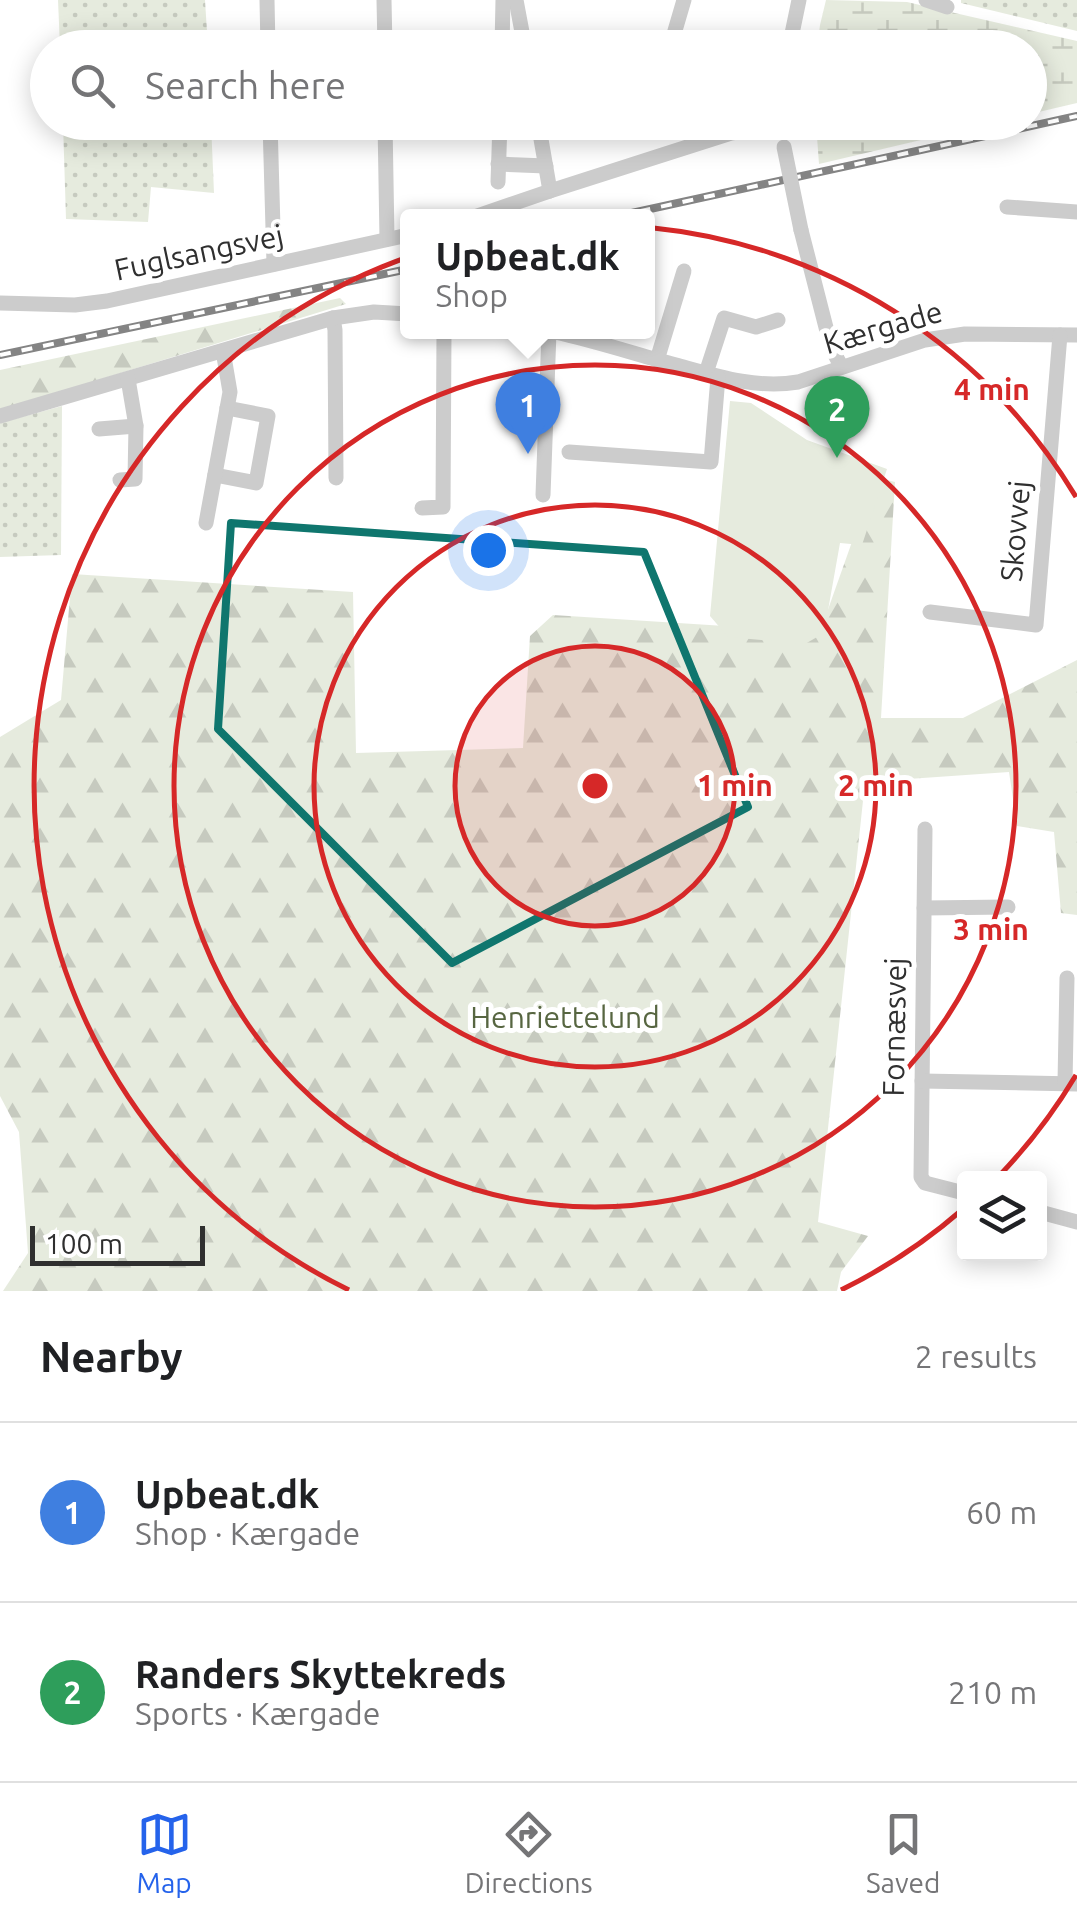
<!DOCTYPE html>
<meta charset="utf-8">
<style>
:root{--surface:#fff;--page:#f6f6f6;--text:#202124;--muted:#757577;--line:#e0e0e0;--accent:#2563eb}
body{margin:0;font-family:Ubuntu,sans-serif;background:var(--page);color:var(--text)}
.controls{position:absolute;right:30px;bottom:30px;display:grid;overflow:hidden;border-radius:10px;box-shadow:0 5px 25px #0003}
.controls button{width:90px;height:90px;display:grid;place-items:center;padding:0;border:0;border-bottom:2px solid var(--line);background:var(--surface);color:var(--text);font:50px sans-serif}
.scale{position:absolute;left:30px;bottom:25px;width:175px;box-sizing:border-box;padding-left:10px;border:5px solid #2f2f2f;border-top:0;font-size:28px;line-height:35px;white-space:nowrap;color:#2f2f2f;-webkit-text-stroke:8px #fff;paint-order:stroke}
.you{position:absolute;left:488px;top:550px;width:35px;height:35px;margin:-25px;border:8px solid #fff;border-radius:50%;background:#1a73e8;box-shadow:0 0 0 15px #1a73e833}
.badge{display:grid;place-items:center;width:65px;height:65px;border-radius:50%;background:var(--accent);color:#fff;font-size:32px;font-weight:700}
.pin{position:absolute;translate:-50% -82px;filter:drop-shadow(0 2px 5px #0008)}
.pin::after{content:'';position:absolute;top:52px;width:35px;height:30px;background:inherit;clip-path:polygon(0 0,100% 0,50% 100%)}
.popup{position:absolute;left:400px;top:209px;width:255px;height:130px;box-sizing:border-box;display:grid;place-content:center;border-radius:10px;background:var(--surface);filter:drop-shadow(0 2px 8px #0005);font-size:32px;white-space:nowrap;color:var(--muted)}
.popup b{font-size:38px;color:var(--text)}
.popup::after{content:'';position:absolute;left:50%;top:100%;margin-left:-20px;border:20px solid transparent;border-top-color:var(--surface)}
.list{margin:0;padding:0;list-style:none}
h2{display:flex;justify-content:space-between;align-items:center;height:130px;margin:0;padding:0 40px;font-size:42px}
h2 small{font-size:32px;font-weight:400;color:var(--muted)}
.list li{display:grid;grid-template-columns:65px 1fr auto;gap:30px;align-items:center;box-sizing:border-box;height:180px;padding:0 40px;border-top:2px solid var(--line)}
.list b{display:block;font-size:38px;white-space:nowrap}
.list p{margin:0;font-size:32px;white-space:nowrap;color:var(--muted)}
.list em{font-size:32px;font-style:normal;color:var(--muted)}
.icon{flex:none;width:55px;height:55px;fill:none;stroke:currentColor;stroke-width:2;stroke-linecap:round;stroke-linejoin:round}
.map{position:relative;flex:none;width:1077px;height:1291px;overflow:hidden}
.search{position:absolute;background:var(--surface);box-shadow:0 5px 25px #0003;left:30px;right:30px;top:30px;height:110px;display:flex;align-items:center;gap:25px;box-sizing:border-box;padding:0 35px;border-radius:55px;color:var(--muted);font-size:38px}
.sheet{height:490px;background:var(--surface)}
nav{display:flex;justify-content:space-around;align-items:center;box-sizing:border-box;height:140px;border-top:2px solid var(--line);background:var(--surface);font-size:28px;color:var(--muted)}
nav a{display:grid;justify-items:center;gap:5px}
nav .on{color:var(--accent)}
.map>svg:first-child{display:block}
.grass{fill:url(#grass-dots)}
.forest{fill:url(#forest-firs)}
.wetland{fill:url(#wetland-marsh)}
.pitch{fill:#e6ebde}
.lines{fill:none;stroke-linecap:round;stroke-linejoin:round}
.minor{stroke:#ccc;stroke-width:15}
.rail-casing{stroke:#848484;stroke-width:8}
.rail{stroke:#fff;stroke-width:4;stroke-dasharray:11;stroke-linecap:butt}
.minor-bridge{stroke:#ccc;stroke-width:15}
.marked{fill:none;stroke:#0f766e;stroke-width:8;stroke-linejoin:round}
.ring{fill:none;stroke:#d62828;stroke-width:5}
.labels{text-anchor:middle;stroke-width:10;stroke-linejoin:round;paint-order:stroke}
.street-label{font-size:30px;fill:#2f2f2f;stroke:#fff}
.park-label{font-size:30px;fill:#576641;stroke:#fff}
.centre{fill:#d62828;stroke:#fff;stroke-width:5}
.ring-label{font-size:30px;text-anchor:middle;font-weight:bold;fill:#d62828;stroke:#fff;stroke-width:10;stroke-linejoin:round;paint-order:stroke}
</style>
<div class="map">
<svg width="1077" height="1291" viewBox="0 0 1077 1291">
<defs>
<pattern id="grass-dots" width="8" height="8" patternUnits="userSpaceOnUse" patternTransform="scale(2.5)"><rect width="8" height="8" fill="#e6ebde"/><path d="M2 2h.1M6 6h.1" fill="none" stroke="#c6cabf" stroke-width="1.8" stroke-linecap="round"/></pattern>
<pattern id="forest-firs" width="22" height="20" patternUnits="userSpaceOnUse" patternTransform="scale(2.5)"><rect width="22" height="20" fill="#e6ebde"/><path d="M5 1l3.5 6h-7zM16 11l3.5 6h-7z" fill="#c6cabf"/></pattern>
<pattern id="wetland-marsh" width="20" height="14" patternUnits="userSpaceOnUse" patternTransform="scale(2.5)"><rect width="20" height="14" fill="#e6ebde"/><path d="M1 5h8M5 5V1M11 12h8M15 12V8" fill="none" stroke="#c6cabf"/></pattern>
</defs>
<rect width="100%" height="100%" fill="#fff"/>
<g class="grass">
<polygon points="58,0 205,0 208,47 60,47"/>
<polygon points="961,0 1077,0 1077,31 961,3"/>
<polygon points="63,123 211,123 214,193 151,187 148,222 66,219"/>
<polygon points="62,406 61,555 0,557 0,423"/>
</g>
<g class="forest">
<polygon points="340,298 346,304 0,410 0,370"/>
<polygon points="875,477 895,482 881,718 963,718 1077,660 1077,915 1061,913 1054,832 1017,826 1009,772 865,782 818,1222 868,1236 841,1272 837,1291 3,1291 28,1253 19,1132 0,1096 0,737 61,700 72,574 353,592 356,753 523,748 530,636 553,615 820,632"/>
</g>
<g class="wetland">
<polygon points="826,0 907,2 1077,41 1077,103 1030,114 1030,48 817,48 820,25"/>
<polygon points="816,123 816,122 993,123 819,164"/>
</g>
<polygon class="pitch" points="730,401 751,403 807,440 887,469 862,545 840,543 824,633 805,644 728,637 710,616"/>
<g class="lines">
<g class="minor">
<polyline points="267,0 268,48"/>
<polyline points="384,0 385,48"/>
<polyline points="516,0 525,48"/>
<polyline points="926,0 947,7"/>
<polyline points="502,48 503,0"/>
<polyline points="663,48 674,34 684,0"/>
<polyline points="789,48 799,0"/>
<polyline points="270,122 274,264"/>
<polyline points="385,122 387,239"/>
<polyline points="538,122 550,191"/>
<polyline points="498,164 546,166"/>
<polyline points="498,182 500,122"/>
<polyline points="1007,207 1077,212"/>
<polyline points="477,216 550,191 731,133 780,125"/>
<polyline points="801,230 831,347 841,366"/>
<polyline points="0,303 75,305 107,301 408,235"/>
<polyline points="333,318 335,330 336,478"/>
<path d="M555,332C596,341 635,354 676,365C716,376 756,389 798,382L925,340L965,334L1077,335"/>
<polyline points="657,360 684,271"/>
<polyline points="706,373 724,318 756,327 778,320"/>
<polyline points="0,416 333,318 374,312 408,314"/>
<polyline points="99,429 136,426"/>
<polyline points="569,452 711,462 718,377"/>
<polyline points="215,475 256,483 268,416 227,408"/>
<polyline points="120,480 135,479 136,426 128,379"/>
<polyline points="543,495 549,332"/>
<polyline points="422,508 443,507 444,332"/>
<polyline points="206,523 230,392 223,351"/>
<polyline points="930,612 1036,625 1060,335"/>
<polyline points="925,829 921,1177 925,1183 964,1193"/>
<polyline points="924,908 1008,907"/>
<polyline points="922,1081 1077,1084"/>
<polyline points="1065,1083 1067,978"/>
<polyline points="1040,1212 1077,1222"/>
</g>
<defs>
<g id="rail">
<polyline points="618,216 1077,116"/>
<polyline points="0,355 408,269"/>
</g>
</defs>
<use href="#rail" class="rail-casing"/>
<use href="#rail" class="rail"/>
<polyline class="minor-bridge" points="784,147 801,230"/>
</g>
<path class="marked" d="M231,523L644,552L748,807L452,963L218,729Z"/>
<circle cx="595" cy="786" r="140" fill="#d62828" fill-opacity=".12"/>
<g class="ring">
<circle cx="595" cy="786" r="140"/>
<circle cx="595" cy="786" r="281"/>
<circle cx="595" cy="786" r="421"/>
<path d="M1076 1075A561 561 0 0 1 999 1176M963 1209A561 561 0 0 1 841 1290M349 1290A561 561 0 1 1 1076 497"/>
</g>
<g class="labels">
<g class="street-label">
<text transform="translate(199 253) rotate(-12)" y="10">Fuglsangsvej</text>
<text transform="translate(883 328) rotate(-16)" y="10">Kærgade</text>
<text transform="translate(1016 531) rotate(-85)" y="10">Skovvej</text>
<text transform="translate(895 1027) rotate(-89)" y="10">Fornæsvej</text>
</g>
<g class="park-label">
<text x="565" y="1028">Henriettelund</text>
</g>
</g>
<circle cx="595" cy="786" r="15" class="centre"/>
<g class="ring-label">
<text x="992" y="400">4 min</text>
<text x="735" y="796">1 min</text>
<text x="876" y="796">2 min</text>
<text x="991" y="940">3 min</text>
</g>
</svg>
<div class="controls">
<button><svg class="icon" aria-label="layers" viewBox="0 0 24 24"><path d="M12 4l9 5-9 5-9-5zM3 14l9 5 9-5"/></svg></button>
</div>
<div class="scale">100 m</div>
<div class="you"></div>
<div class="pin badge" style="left:528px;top:454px;background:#3f7fe0">1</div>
<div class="popup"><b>Upbeat.dk</b>Shop</div>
<div class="pin badge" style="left:837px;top:458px;background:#2e9e5b">2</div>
<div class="search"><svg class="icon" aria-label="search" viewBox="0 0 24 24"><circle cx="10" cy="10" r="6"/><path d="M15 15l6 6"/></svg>Search here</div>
</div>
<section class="sheet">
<h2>Nearby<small>2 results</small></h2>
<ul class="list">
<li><span class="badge" style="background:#3f7fe0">1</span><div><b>Upbeat.dk</b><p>Shop · Kærgade</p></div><em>60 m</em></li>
<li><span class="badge" style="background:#2e9e5b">2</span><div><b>Randers Skyttekreds</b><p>Sports · Kærgade</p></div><em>210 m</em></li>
</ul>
</section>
<nav>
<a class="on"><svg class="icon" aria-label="map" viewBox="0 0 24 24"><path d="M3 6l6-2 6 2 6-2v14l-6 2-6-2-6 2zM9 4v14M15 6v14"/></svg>Map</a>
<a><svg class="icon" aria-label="directions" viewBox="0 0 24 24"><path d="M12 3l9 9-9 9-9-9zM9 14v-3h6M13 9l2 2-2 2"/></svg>Directions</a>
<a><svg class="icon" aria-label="saved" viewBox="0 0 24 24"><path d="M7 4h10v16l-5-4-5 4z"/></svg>Saved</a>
</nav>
